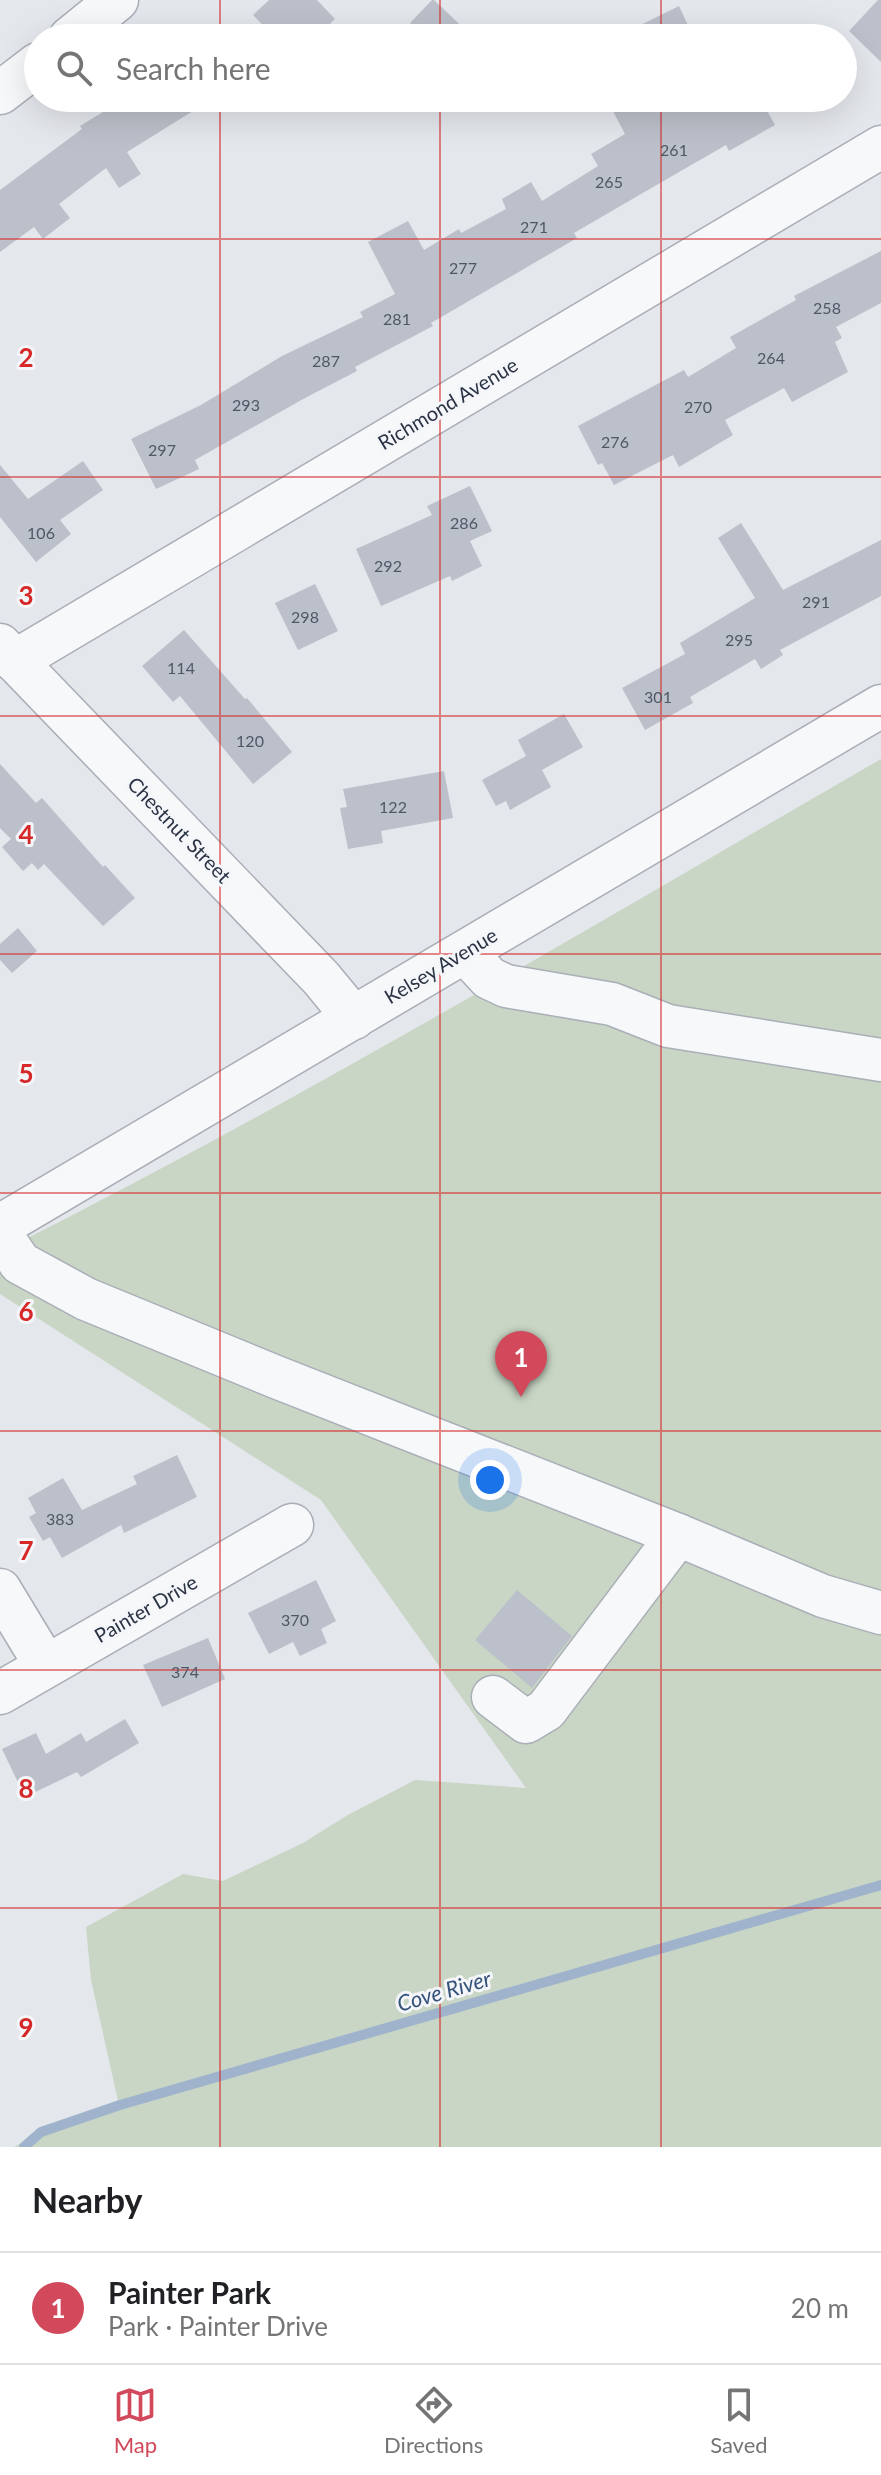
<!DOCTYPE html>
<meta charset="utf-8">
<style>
:root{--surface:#fff;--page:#f2f2f2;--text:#202124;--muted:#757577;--line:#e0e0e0;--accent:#d1495b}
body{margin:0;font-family:Lato,sans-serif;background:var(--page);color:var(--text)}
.you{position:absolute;left:490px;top:1480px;width:28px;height:28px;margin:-20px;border:6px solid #fff;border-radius:50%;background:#1a73e8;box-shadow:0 0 0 12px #1a73e833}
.badge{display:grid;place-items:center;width:52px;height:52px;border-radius:50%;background:var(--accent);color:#fff;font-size:26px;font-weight:700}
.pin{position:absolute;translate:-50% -66px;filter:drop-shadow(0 2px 4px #0008)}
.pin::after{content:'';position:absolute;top:42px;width:28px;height:24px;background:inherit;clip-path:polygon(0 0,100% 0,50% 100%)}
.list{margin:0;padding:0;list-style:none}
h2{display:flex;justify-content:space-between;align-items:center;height:104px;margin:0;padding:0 32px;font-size:34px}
h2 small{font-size:26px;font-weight:400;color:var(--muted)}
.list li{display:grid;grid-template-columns:52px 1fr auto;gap:24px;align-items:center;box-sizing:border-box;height:112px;padding:0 32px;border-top:2px solid var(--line)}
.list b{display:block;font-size:30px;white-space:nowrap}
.list p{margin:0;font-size:26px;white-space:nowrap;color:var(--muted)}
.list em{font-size:26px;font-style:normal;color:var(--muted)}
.icon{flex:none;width:44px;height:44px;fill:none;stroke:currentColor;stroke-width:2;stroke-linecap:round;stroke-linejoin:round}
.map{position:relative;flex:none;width:881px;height:2147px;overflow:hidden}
.search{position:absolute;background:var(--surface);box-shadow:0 8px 32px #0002;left:24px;right:24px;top:24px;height:88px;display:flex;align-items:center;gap:20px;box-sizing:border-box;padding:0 28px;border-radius:44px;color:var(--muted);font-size:30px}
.sheet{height:216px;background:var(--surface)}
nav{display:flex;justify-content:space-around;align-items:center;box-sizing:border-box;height:112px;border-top:2px solid var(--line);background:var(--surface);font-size:22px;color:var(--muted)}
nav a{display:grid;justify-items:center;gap:4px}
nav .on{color:var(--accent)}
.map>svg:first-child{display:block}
.green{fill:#c9d6c5}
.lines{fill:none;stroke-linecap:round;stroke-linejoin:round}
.stream{stroke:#9fb4cc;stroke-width:10}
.building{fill:#bbc0ca}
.minor-casing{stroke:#a9aeb7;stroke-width:45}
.minor{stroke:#f7f8fa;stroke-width:42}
.grid{fill:none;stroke:#d62828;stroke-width:2;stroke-opacity:0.55}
.labels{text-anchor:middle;stroke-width:6;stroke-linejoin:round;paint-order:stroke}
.number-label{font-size:16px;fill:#4f5766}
.street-label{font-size:20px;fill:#2b3445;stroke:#f4f6f9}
.water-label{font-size:22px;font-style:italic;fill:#34527a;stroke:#f4f6f9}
.grid-label{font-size:26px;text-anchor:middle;font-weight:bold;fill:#d62828;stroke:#f4f6f9;stroke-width:6;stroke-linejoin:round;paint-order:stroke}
</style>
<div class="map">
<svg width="881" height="2147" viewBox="0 0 881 2147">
<rect width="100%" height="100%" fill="#e4e7ec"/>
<path class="green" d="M881,759V2147H14L41,2132L119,2105L91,1980L86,1927L183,1874L223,1881L303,1843L346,1816L415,1780L526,1788L321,1500L0,1294V1252C301,1101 590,927 881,759Z"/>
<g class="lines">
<polyline class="stream" points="24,2147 41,2132 120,2105 881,1885"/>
</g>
<g class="building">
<polygon points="269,0 317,0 335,19 315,38 275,38 253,15"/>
<polygon points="432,0 434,0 474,38 426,38 410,23"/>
<polygon points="878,0 881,0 881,62 849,31"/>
<polygon points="679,6 694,38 614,38"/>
<polygon points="126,98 214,98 127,152 141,174 119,188 106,168 59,204 70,218 43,239 34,227 0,252 0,190 82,129 80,126"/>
<polygon points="606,98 760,98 775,125 729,151 726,145 641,194 574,233 577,238 431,323 433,326 355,367 357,371 305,398 195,460 199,469 156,489 131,439 201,405 282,356 363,317 360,312 395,294 368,242 408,221 424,250 459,229 461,233 506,209 502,199 531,182 542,201 598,166 591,154 625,134"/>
<polygon points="881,251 881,303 836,327 842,338 835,342 848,372 792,402 784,388 725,420 733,435 679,467 673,455 614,485 602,463 598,465 578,426 684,370 688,377 736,348 730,337 796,300 794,296"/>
<polygon points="83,461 103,490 60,520 71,534 36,562 0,517 0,465 28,499"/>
<polygon points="470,486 492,531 470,541 482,566 452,581 450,576 381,606 356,549 432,515 427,506"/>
<polygon points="741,523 783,590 881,540 881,596 780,650 783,655 761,669 755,659 690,697 693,703 645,730 622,688 685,654 680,643 755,598 718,538"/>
<polygon points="315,584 338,631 298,650 275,603"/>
<polygon points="184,630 245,699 247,698 292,752 253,784 180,696 173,702 142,666"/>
<polygon points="564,714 583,747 542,770 551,787 510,810 506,801 496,806 482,780 526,756 518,740"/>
<polygon points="0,764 36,803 42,798 103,867 105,865 135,898 103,926 44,864 38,870 32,863 23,871 2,847 11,839 0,828"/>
<polygon points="444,771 453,818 381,831 383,843 348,849 340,808 347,807 343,789"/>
<polygon points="18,928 37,951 12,973 0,960 0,944"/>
<polygon points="177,1455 197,1497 124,1533 121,1525 62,1558 50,1537 43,1541 29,1517 36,1513 28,1498 63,1478 82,1510 137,1484 133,1476"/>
<polygon points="316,1580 336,1621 321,1629 327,1643 300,1656 293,1642 269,1654 248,1613"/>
<polygon points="517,1590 572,1636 532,1688 475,1640"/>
<polygon points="208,1638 225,1679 162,1707 143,1665"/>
<polygon points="125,1719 139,1743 81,1777 77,1772 25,1797 2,1749 36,1733 46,1754 81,1733 86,1742"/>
</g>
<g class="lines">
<defs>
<g id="minor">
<polyline points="70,38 117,0"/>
<polyline points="0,93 38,64"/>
<polyline points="0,645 321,978 354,1018"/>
<polyline points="15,661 881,147"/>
<polyline points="465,952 489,978 506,986 612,1004 668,1026 881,1060"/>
<polyline points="0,1226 881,706"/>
<polyline points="0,1233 20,1263 86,1299 276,1377 678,1535 823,1596 881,1613"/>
<polyline points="0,1590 46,1666"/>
<polyline points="0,1693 292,1525"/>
<polyline points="493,1697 526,1722 546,1710 678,1535"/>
</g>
</defs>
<use href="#minor" class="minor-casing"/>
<use href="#minor" class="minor"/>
</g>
<path class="grid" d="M220,0V38M440,0V38M661,0V38M220,98V2147M440,98V2147M661,98V2147M0,239H881M0,477H881M0,716H881M0,954H881M0,1193H881M0,1431H881M0,1670H881M0,1908H881"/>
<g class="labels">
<g class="number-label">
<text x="674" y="156">261</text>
<text x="609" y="188">265</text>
<text x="534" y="233">271</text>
<text x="463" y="274">277</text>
<text x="827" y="314">258</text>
<text x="397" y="325">281</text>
<text x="771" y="364">264</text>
<text x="326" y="367">287</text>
<text x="246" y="411">293</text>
<text x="698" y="413">270</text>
<text x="615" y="448">276</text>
<text x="162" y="456">297</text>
<text x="464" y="529">286</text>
<text x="41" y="539">106</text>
<text x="388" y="572">292</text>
<text x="816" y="608">291</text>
<text x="305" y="623">298</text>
<text x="739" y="646">295</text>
<text x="181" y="674">114</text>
<text x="658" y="703">301</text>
<text x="250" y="747">120</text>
<text x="393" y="813">122</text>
<text x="60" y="1525">383</text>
<text x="295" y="1626">370</text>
<text x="185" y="1678">374</text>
</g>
<g class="street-label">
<text transform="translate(448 404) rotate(-31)" y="7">Richmond Avenue</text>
<text transform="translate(179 830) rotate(46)" y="7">Chestnut Street</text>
<text transform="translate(441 966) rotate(-31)" y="7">Kelsey Avenue</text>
<text transform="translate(146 1609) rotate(-30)" y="7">Painter Drive</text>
</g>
<g class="water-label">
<text transform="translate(444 1991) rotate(-16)" y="8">Cove River</text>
</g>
</g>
<g class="grid-label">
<text x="26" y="367">2</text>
<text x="26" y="605">3</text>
<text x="26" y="844">4</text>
<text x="26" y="1083">5</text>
<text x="26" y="1321">6</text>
<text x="26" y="1560">7</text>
<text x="26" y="1798">8</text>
<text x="26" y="2037">9</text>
</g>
</svg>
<div class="you"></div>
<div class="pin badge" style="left:521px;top:1397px">1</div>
<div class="search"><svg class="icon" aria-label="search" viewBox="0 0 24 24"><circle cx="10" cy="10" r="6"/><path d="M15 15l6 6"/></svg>Search here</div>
</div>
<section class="sheet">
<h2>Nearby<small></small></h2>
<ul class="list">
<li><span class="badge">1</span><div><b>Painter Park</b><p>Park · Painter Drive</p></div><em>20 m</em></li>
</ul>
</section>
<nav>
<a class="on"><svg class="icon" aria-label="map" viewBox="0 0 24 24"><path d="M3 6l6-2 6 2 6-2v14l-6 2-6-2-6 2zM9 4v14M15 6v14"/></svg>Map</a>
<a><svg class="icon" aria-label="directions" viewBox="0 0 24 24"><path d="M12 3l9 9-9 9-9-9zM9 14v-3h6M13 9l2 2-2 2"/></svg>Directions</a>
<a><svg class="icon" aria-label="saved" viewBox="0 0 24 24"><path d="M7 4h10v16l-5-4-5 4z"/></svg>Saved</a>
</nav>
